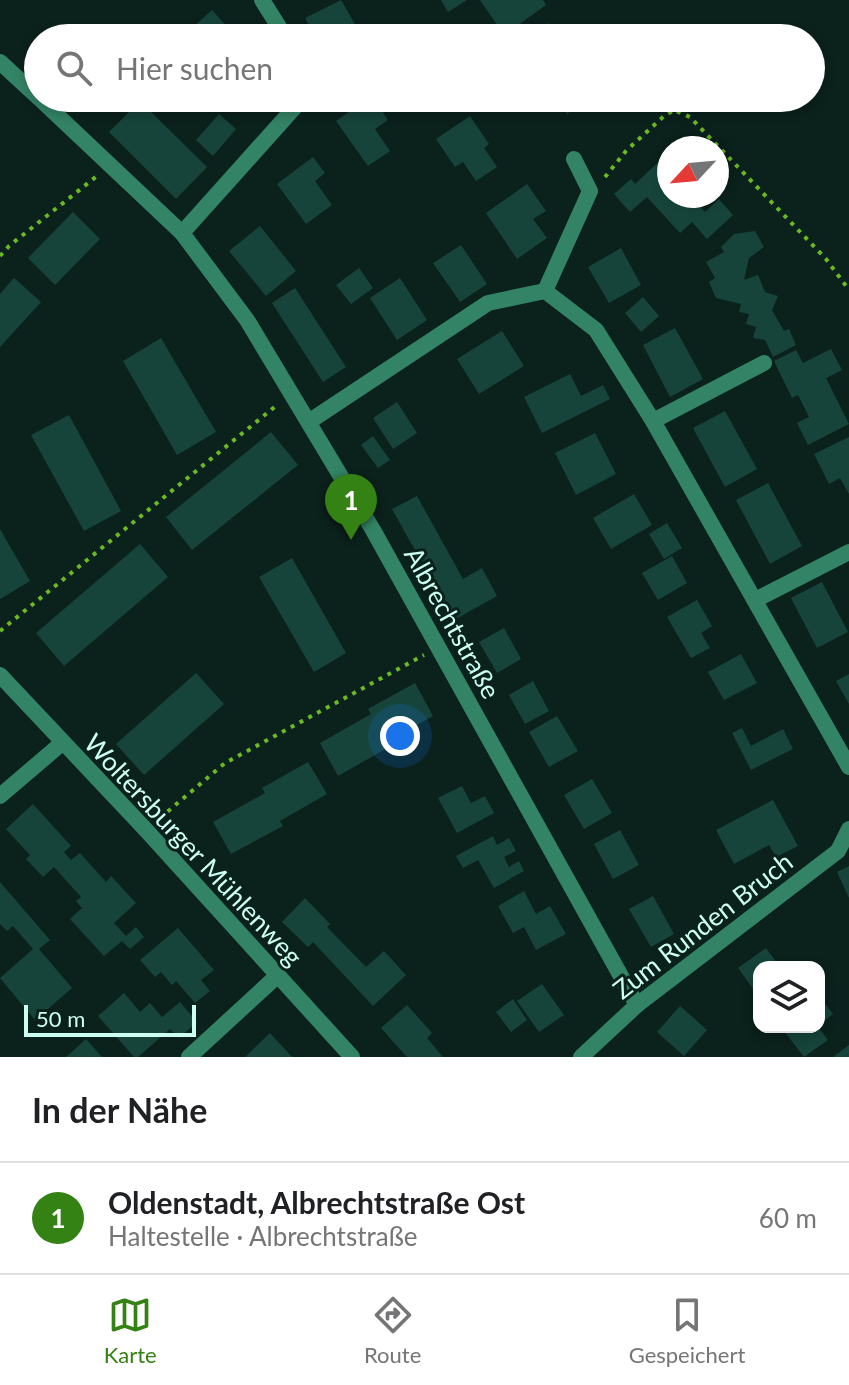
<!DOCTYPE html>
<html lang="de">
<meta charset="utf-8">
<style>
:root{--surface:#fff;--page:#f2f2f2;--text:#202124;--muted:#757577;--line:#e0e0e0;--accent:#348114}
body{margin:0;font-family:Lato,sans-serif;background:var(--page);color:var(--text)}
.controls{position:absolute;right:24px;bottom:24px;display:grid;overflow:hidden;border-radius:16px;box-shadow:0 4px 12px #0003}
.controls button{width:72px;height:72px;display:grid;place-items:center;padding:0;border:0;border-bottom:2px solid var(--line);background:var(--surface);color:var(--text);font:40px sans-serif}
.compass{position:absolute;left:657px;top:136px;width:72px;height:72px;border-radius:50%;background:var(--surface);box-shadow:0 4px 12px #0003;rotate:244deg}
.scale{position:absolute;left:24px;bottom:20px;width:172px;box-sizing:border-box;padding-left:8px;border:4px solid #ccfff0;border-top:0;font-size:22px;line-height:28px;white-space:nowrap;color:#ccfff0;-webkit-text-stroke:6px #0b211c;paint-order:stroke}
.you{position:absolute;left:400px;top:736px;width:28px;height:28px;margin:-20px;border:6px solid #fff;border-radius:50%;background:#1a73e8;box-shadow:0 0 0 12px #1a73e833}
.badge{display:grid;place-items:center;width:52px;height:52px;border-radius:50%;background:var(--accent);color:#fff;font-size:26px;font-weight:700}
.pin{position:absolute;translate:-50% -66px;filter:drop-shadow(0 2px 4px #0008)}
.pin::after{content:'';position:absolute;top:42px;width:28px;height:24px;background:inherit;clip-path:polygon(0 0,100% 0,50% 100%)}
.list{margin:0;padding:0;list-style:none}
h2{display:flex;justify-content:space-between;align-items:center;height:104px;margin:0;padding:0 32px;font-size:34px}
h2 small{font-size:26px;font-weight:400;color:var(--muted)}
.list li{display:grid;grid-template-columns:52px 1fr auto;gap:24px;align-items:center;box-sizing:border-box;height:112px;padding:0 32px;border-top:2px solid var(--line)}
.list b{display:block;font-size:30px;white-space:nowrap}
.list p{margin:0;font-size:26px;white-space:nowrap;color:var(--muted)}
.list em{font-size:26px;font-style:normal;color:var(--muted)}
.icon{flex:none;width:44px;height:44px;fill:none;stroke:currentColor;stroke-width:2;stroke-linecap:round;stroke-linejoin:round}
.map{position:relative;flex:none;width:849px;height:1057px;overflow:hidden}
.search{position:absolute;background:var(--surface);box-shadow:0 4px 12px #0003;left:24px;right:24px;top:24px;height:88px;display:flex;align-items:center;gap:20px;box-sizing:border-box;padding:0 28px;border-radius:44px;color:var(--muted);font-size:30px}
.sheet{height:216px;background:var(--surface)}
nav{display:flex;justify-content:space-around;align-items:center;box-sizing:border-box;height:112px;border-top:2px solid var(--line);background:var(--surface);font-size:22px;color:var(--muted)}
nav a{display:grid;justify-items:center;gap:4px}
nav .on{color:var(--accent)}
.map>svg:first-child{display:block}
.building{fill:#16443a}
.lines{fill:none;stroke-linecap:round;stroke-linejoin:round}
.path{stroke:#6bba24;stroke-width:4;stroke-dasharray:4 6;stroke-linecap:butt}
.minor{stroke:#338466;stroke-width:16}
.labels{text-anchor:middle;stroke-width:6;stroke-linejoin:round;paint-order:stroke}
.street-label{font-size:26px;fill:#ccfff0;stroke:#0b211c}
</style>
<div class="map">
<svg width="849" height="1057" viewBox="0 0 849 1057">
<rect width="100%" height="100%" fill="#0b211c"/>
<g class="building">
<polygon points="341,0 363,38 316,38 305,18"/>
<polygon points="441,0 467,0 448,12"/>
<polygon points="480,0 543,0 546,5 504,35"/>
<polygon points="212,10 237,38 181,38"/>
<polygon points="549,23 560,38 527,38"/>
<polygon points="368,98 373,98 388,120 375,129 390,151 368,166 336,121"/>
<polygon points="412,98 432,98 418,107"/>
<polygon points="556,98 589,98 567,114"/>
<polygon points="140,101 207,167 176,199 109,132"/>
<polygon points="219,114 236,129 213,156 196,140"/>
<polygon points="470,116 489,144 484,148 497,167 476,181 463,162 455,167 436,139"/>
<polygon points="669,152 669,196 690,196 705,212 719,199 733,215 707,239 692,222 680,233 647,197 630,212 614,194 631,179 635,184"/>
<polygon points="313,157 325,173 315,181 332,205 306,224 277,184"/>
<polygon points="527,184 546,211 533,219 547,238 517,259 486,213"/>
<polygon points="73,212 100,239 55,285 28,258"/>
<polygon points="260,226 296,271 266,296 229,251"/>
<polygon points="755,231 764,247 749,258 744,280 758,275 765,292 778,296 772,310 784,331 789,329 796,345 773,357 765,340 753,338 756,327 746,324 749,314 739,312 741,304 716,298 709,282 715,278 706,262 724,252 721,247 734,234"/>
<polygon points="461,245 487,284 460,302 433,263"/>
<polygon points="621,248 641,285 609,303 588,267"/>
<polygon points="359,268 373,288 351,304 336,285"/>
<polygon points="14,278 41,302 0,347 0,294"/>
<polygon points="400,278 427,320 397,340 370,298"/>
<polygon points="295,288 346,367 323,382 272,303"/>
<polygon points="643,297 659,316 641,332 625,313"/>
<polygon points="675,328 703,379 670,397 643,345"/>
<polygon points="502,331 524,366 479,394 457,359"/>
<polygon points="161,338 216,432 177,455 123,361"/>
<polygon points="831,349 842,370 826,378 849,424 808,445 797,423 809,417 798,395 792,398 774,361 796,350 803,363"/>
<polygon points="570,374 581,396 603,385 610,399 542,433 524,397"/>
<polygon points="397,402 417,433 393,449 373,418"/>
<polygon points="725,411 757,469 725,487 693,428"/>
<polygon points="69,415 121,511 84,531 31,435"/>
<polygon points="271,432 298,465 192,550 166,517"/>
<polygon points="595,433 616,474 576,495 555,453"/>
<polygon points="373,436 390,460 378,468 361,445"/>
<polygon points="849,437 849,494 840,478 829,484 814,454"/>
<polygon points="768,483 802,546 770,564 736,500"/>
<polygon points="634,494 652,525 611,549 593,518"/>
<polygon points="417,496 463,579 482,568 497,596 454,620 392,509"/>
<polygon points="667,523 682,548 664,559 649,534"/>
<polygon points="0,529 30,581 0,599"/>
<polygon points="140,544 168,577 64,666 36,633"/>
<polygon points="672,556 687,583 658,600 642,573"/>
<polygon points="292,558 346,653 314,672 259,577"/>
<polygon points="822,582 848,632 817,648 791,598"/>
<polygon points="697,600 712,626 701,633 710,648 691,658 667,617"/>
<polygon points="504,628 521,659 497,673 479,642"/>
<polygon points="741,654 757,683 724,700 708,672"/>
<polygon points="196,673 224,704 144,775 116,744"/>
<polygon points="849,674 849,704 836,681"/>
<polygon points="533,681 549,711 525,724 509,695"/>
<polygon points="415,683 433,716 387,742 389,747 338,776 320,743 371,714 368,709"/>
<polygon points="557,716 578,751 549,767 529,732"/>
<polygon points="742,728 751,746 783,729 793,749 751,770 732,733"/>
<polygon points="308,762 327,794 280,821 283,826 231,854 213,822 265,793 262,788"/>
<polygon points="592,779 612,813 584,829 564,795"/>
<polygon points="462,786 471,803 485,796 494,813 457,833 438,798"/>
<polygon points="773,800 798,846 776,857 769,845 734,864 716,830"/>
<polygon points="33,804 71,846 64,852 71,860 80,853 106,882 111,876 136,903 114,923 126,936 136,927 144,937 130,949 122,941 104,956 70,919 82,908 76,901 81,897 54,867 43,877 26,859 30,855 6,829"/>
<polygon points="620,830 639,865 613,879 594,844"/>
<polygon points="493,836 497,845 509,838 516,851 504,857 509,867 519,861 524,871 494,888 478,860 463,868 456,856"/>
<polygon points="849,866 849,898 837,872"/>
<polygon points="0,882 50,940 39,949 72,988 35,1020 0,978 33,949 13,926 7,931 0,924"/>
<polygon points="524,891 536,914 550,906 566,934 536,950 524,927 513,933 498,906"/>
<polygon points="653,896 674,934 651,947 629,909"/>
<polygon points="305,898 330,924 327,927 366,967 384,951 406,975 373,1006 313,942 308,947 282,922"/>
<polygon points="178,928 214,970 201,980 210,991 195,1003 176,981 172,985 161,972 155,977 140,960"/>
<polygon points="766,948 780,967 759,967 759,997 738,968"/>
<polygon points="542,984 564,1015 539,1032 517,1001"/>
<polygon points="124,993 140,1012 150,1003 162,1017 180,1002 197,1022 179,1038 170,1029 138,1057 134,1057 98,1016"/>
<polygon points="819,996 833,1014 819,1025"/>
<polygon points="513,999 527,1020 511,1032 496,1012"/>
<polygon points="407,1005 432,1033 427,1038 443,1057 407,1057 381,1028"/>
<polygon points="680,1006 707,1030 684,1056 657,1032"/>
<polygon points="781,1027 818,1027 828,1040 804,1057"/>
<polygon points="270,1033 292,1057 245,1057"/>
<polygon points="86,1039 102,1057 66,1057"/>
<polygon points="849,1045 849,1057 833,1057"/>
</g>
<g class="lines">
<g class="path">
<polyline points="605,177 626,151 664,116 674,110 690,117 826,259 849,290"/>
<polyline points="0,256 9,246 97,176"/>
<polyline points="0,631 277,405"/>
<polyline points="160,818 225,763 424,655"/>
</g>
<g class="minor">
<polyline points="262,0 286,38"/>
<polyline points="0,62 38,97"/>
<polyline points="39,98 182,233 247,320 373,530 637,1005"/>
<polyline points="182,233 303,98"/>
<polyline points="545,291 590,191 574,159"/>
<polyline points="310,421 488,303 545,291 596,330 653,421 849,767"/>
<polyline points="653,421 764,363"/>
<polyline points="755,600 849,552"/>
<polyline points="0,675 146,830 352,1057"/>
<polyline points="0,796 62,743"/>
<polyline points="189,1057 277,976"/>
<polyline points="581,1057 637,1005 838,851 849,829"/>
</g>
</g>
<g class="labels">
<g class="street-label">
<text transform="translate(452 623) rotate(61)" y="9">Albrechtstraße</text>
<text transform="translate(193 850) rotate(47)" y="9">Woltersburger Mühlenweg</text>
<text transform="translate(703 926) rotate(-38)" y="9">Zum Runden Bruch</text>
</g>
</g>
</svg>
<div class="controls">
<button><svg class="icon" aria-label="layers" viewBox="0 0 24 24"><path d="M12 4l9 5-9 5-9-5zM3 14l9 5 9-5"/></svg></button>
</div>
<svg class="compass" viewBox="-18 -18 36 36"><path d="M0-13l5 13h-10z" fill="#e53935"/><path d="M0 13l5-13h-10z" fill="#757577"/></svg>
<div class="scale">50 m</div>
<div class="you"></div>
<div class="pin badge" style="left:351px;top:540px">1</div>
<div class="search"><svg class="icon" aria-label="search" viewBox="0 0 24 24"><circle cx="10" cy="10" r="6"/><path d="M15 15l6 6"/></svg>Hier suchen</div>
</div>
<section class="sheet">
<h2>In der Nähe<small></small></h2>
<ul class="list">
<li><span class="badge">1</span><div><b>Oldenstadt, Albrechtstraße Ost</b><p>Haltestelle · Albrechtstraße</p></div><em>60 m</em></li>
</ul>
</section>
<nav>
<a class="on"><svg class="icon" aria-label="map" viewBox="0 0 24 24"><path d="M3 6l6-2 6 2 6-2v14l-6 2-6-2-6 2zM9 4v14M15 6v14"/></svg>Karte</a>
<a><svg class="icon" aria-label="directions" viewBox="0 0 24 24"><path d="M12 3l9 9-9 9-9-9zM9 14v-3h6M13 9l2 2-2 2"/></svg>Route</a>
<a><svg class="icon" aria-label="saved" viewBox="0 0 24 24"><path d="M7 4h10v16l-5-4-5 4z"/></svg>Gespeichert</a>
</nav>
